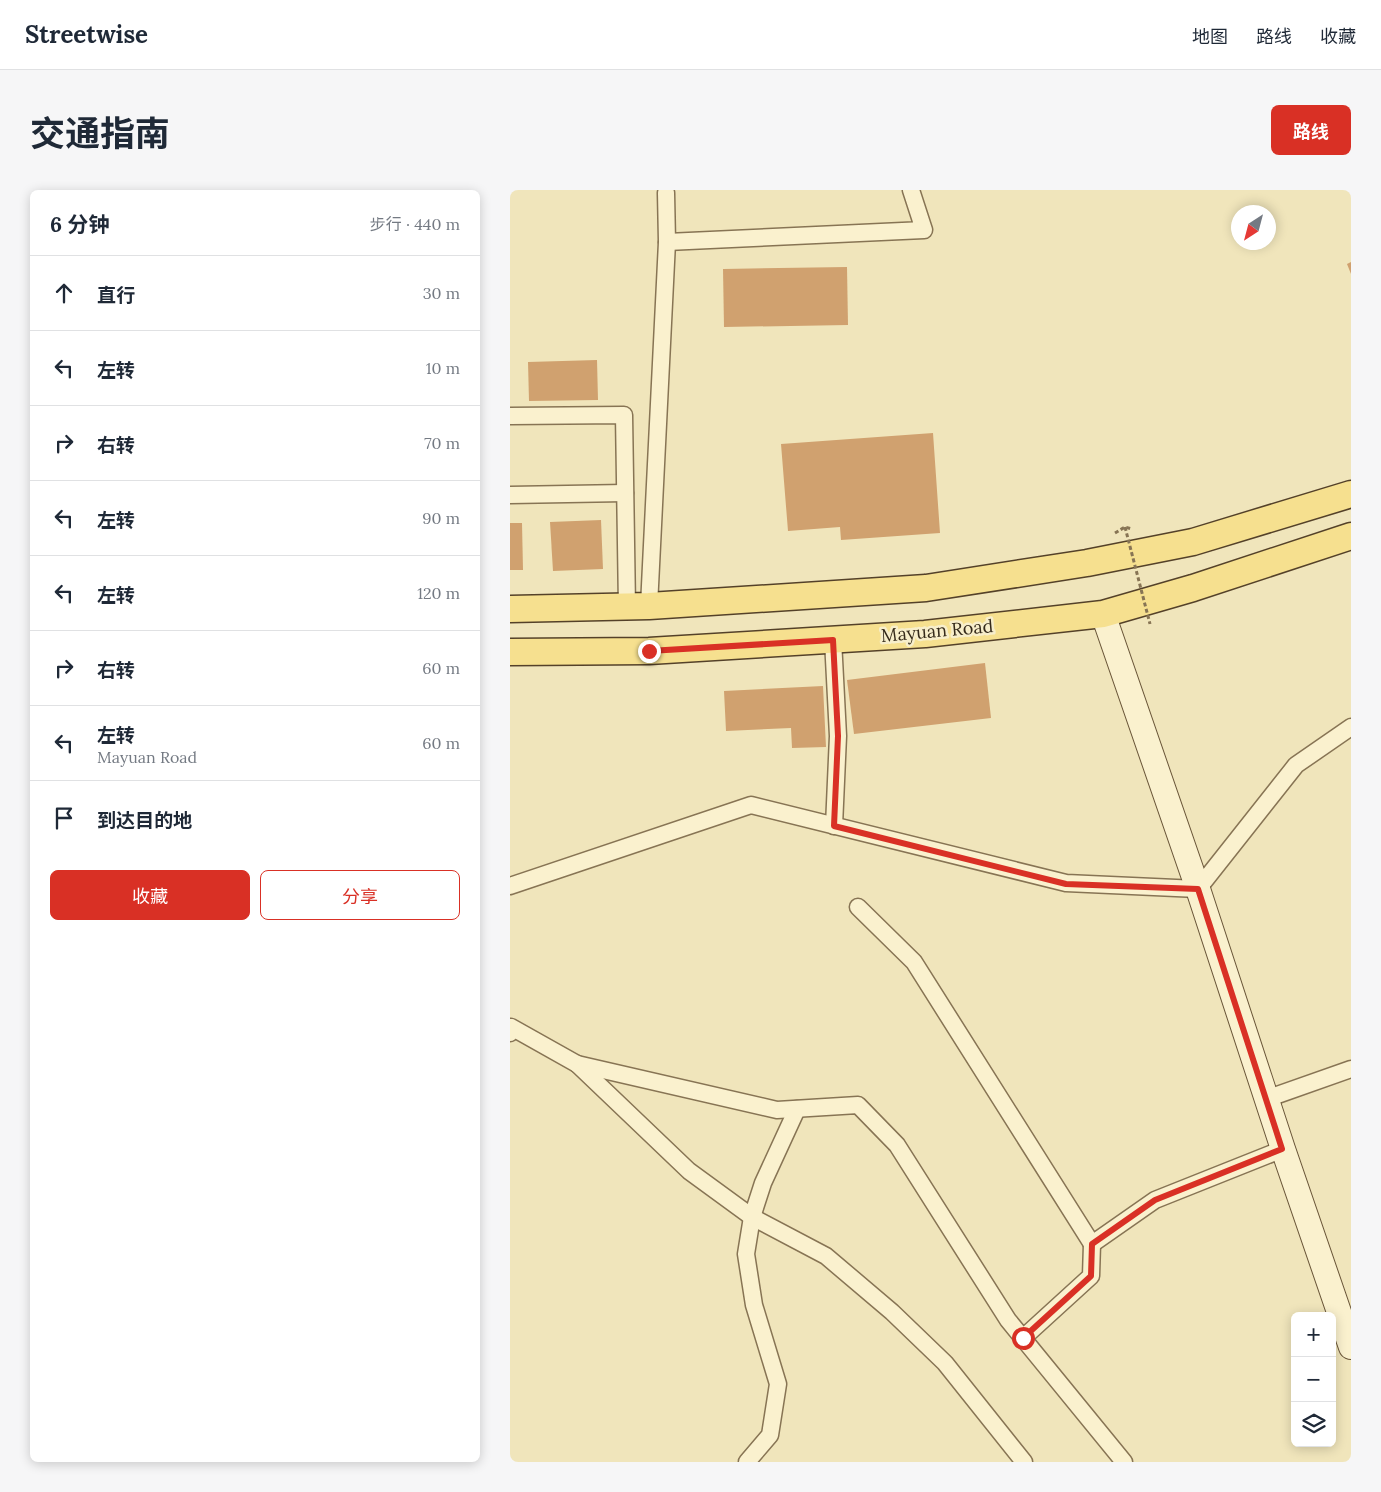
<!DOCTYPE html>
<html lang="zh">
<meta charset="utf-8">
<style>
:root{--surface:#fff;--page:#f6f6f7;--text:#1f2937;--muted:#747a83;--line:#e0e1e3;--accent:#d93025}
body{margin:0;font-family:Lora,"Noto Sans SC",serif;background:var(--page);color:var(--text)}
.controls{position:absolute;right:15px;bottom:15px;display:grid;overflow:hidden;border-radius:8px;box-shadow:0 2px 12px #0003}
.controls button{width:45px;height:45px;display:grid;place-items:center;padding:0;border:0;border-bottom:1px solid var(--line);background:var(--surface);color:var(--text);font:25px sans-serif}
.compass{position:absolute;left:721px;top:15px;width:45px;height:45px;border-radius:50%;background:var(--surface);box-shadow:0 2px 12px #0003;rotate:216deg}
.stop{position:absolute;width:15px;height:15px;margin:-11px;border:4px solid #d93025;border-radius:50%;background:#fff}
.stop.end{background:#d93025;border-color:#fff;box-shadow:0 1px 5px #0008}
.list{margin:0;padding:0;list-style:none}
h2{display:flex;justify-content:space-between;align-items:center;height:65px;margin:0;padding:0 20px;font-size:21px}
h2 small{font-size:16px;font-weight:400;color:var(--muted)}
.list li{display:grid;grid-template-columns:32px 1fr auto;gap:15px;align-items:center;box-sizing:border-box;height:75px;padding:0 20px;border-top:1px solid var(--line)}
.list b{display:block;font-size:19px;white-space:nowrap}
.list p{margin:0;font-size:16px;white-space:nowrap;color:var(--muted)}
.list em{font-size:16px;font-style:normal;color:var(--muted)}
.actions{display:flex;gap:10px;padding:15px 20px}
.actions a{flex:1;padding:11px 0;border:1px solid var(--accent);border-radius:8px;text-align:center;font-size:18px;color:var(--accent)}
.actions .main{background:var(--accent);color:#fff}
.icon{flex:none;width:28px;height:28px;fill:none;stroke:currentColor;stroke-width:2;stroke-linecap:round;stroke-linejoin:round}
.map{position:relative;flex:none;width:841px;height:1272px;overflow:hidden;border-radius:8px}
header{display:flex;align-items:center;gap:30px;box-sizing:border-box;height:70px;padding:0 25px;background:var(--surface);border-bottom:1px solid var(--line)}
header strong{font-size:24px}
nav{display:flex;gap:28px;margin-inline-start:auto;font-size:18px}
.intro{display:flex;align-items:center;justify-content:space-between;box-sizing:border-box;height:120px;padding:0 30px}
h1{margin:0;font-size:35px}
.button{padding:12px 22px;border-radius:8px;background:var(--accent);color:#fff;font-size:18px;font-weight:700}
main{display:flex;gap:30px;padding:0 30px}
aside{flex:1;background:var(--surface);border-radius:8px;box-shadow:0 2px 12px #0003}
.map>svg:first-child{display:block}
.building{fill:#d0a16f}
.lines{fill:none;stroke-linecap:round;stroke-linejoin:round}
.street-casing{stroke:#877454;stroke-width:19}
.secondary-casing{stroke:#695538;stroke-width:26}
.primary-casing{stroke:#544129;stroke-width:29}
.path{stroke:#877454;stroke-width:3;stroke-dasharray:4 2.5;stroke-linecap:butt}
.street{stroke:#faf1ce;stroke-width:16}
.secondary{stroke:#faf1ce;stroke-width:24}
.primary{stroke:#f6e08f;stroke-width:26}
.path-bridge{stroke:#877454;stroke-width:3;stroke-dasharray:4 2.5;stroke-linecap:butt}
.route{stroke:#d93025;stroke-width:6}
.labels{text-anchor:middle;stroke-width:5;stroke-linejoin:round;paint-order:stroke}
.street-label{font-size:18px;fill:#352a1a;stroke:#f7eecb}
</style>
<header>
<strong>Streetwise</strong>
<nav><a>地图</a><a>路线</a><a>收藏</a></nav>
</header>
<div class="intro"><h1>交通指南</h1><a class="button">路线</a></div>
<main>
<aside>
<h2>6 分钟<small>步行 · 440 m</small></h2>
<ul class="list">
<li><svg class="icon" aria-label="ahead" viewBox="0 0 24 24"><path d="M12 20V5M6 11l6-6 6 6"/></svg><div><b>直行</b></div><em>30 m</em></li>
<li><svg class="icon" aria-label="left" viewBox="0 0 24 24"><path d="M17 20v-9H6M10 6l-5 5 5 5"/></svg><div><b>左转</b></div><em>10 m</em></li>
<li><svg class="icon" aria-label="right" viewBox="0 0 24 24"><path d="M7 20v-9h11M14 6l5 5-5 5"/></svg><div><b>右转</b></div><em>70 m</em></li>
<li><svg class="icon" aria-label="left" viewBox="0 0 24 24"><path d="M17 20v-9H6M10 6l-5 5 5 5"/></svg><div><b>左转</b></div><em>90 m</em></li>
<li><svg class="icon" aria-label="left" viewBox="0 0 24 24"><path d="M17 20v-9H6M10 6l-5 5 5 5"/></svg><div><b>左转</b></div><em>120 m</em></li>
<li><svg class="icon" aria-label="right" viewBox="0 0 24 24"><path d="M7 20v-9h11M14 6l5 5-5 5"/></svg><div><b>右转</b></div><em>60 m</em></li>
<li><svg class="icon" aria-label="left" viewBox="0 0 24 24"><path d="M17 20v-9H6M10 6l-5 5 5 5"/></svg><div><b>左转</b><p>Mayuan Road</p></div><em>60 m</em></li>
<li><svg class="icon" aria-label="arrive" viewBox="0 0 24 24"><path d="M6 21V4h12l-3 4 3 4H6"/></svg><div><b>到达目的地</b></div></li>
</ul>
<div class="actions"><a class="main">收藏</a><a>分享</a></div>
</aside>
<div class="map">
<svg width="841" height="1272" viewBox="0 0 841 1272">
<rect width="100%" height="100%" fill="#f0e5bb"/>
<g class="building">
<polygon points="841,72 841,84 837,74"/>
<polygon points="337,77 338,135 214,137 213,79"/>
<polygon points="87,170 88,210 19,211 18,172"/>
<polygon points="423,243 430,343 331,350 330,337 278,341 271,254"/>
<polygon points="91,330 93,379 43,381 40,332"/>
<polygon points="0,333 12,333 13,380 0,380"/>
<polygon points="475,473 481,528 344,544 337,490"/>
<polygon points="313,496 316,557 282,558 281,538 216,541 214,501"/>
</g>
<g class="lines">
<defs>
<g id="street">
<polyline points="157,52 414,40 401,0"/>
<polyline points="0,226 114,225 117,417"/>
<polyline points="0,305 115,303"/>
<polyline points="139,416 157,52 156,3"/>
<polyline points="323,450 328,546 324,636"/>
<polyline points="0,696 241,615 556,693 688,699 786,575 841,537"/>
<polyline points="348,717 404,772 582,1054 645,1010 773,959"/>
<polyline points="0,843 1,837 67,874 179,981 242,1027 316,1066 382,1122 435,1173 514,1272"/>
<polyline points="67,874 267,920 348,915 387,955 498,1130 614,1272"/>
<polyline points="756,909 841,879"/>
<polyline points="513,1148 581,1086 582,1054"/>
<polyline points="237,1272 260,1245 268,1194 244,1115 236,1064 242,1027 253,993 287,919"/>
</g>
<polyline id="secondary" points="593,424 688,699 773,959 841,1157"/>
<g id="primary">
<polyline points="0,419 139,416 416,398 577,373 683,352 841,304"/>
<polyline points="0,462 139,461 415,444 593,424 683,398 841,346"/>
</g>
</defs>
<use href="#street" class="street-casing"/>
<use href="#secondary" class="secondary-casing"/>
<use href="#primary" class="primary-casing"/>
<polyline class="path" points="605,343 615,337 622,339"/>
<use href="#street" class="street"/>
<use href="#secondary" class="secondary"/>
<use href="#primary" class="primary"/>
<polyline class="path-bridge" points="615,337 640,434"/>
</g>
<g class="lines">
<polyline class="route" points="139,461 323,450 328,546 324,636 556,694 688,699 772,959 645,1010 582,1054 581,1086 513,1148"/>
</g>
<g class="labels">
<g class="street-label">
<text transform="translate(427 441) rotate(-5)" y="6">Mayuan Road</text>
</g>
</g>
</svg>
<div class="controls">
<button>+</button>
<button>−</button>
<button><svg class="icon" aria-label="layers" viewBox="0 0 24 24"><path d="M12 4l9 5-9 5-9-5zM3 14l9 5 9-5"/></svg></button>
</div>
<svg class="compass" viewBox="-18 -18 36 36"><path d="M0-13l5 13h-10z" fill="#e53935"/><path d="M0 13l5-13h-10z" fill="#747a83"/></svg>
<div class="stop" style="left:513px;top:1148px"></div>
<div class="stop end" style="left:139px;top:461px"></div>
</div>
</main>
